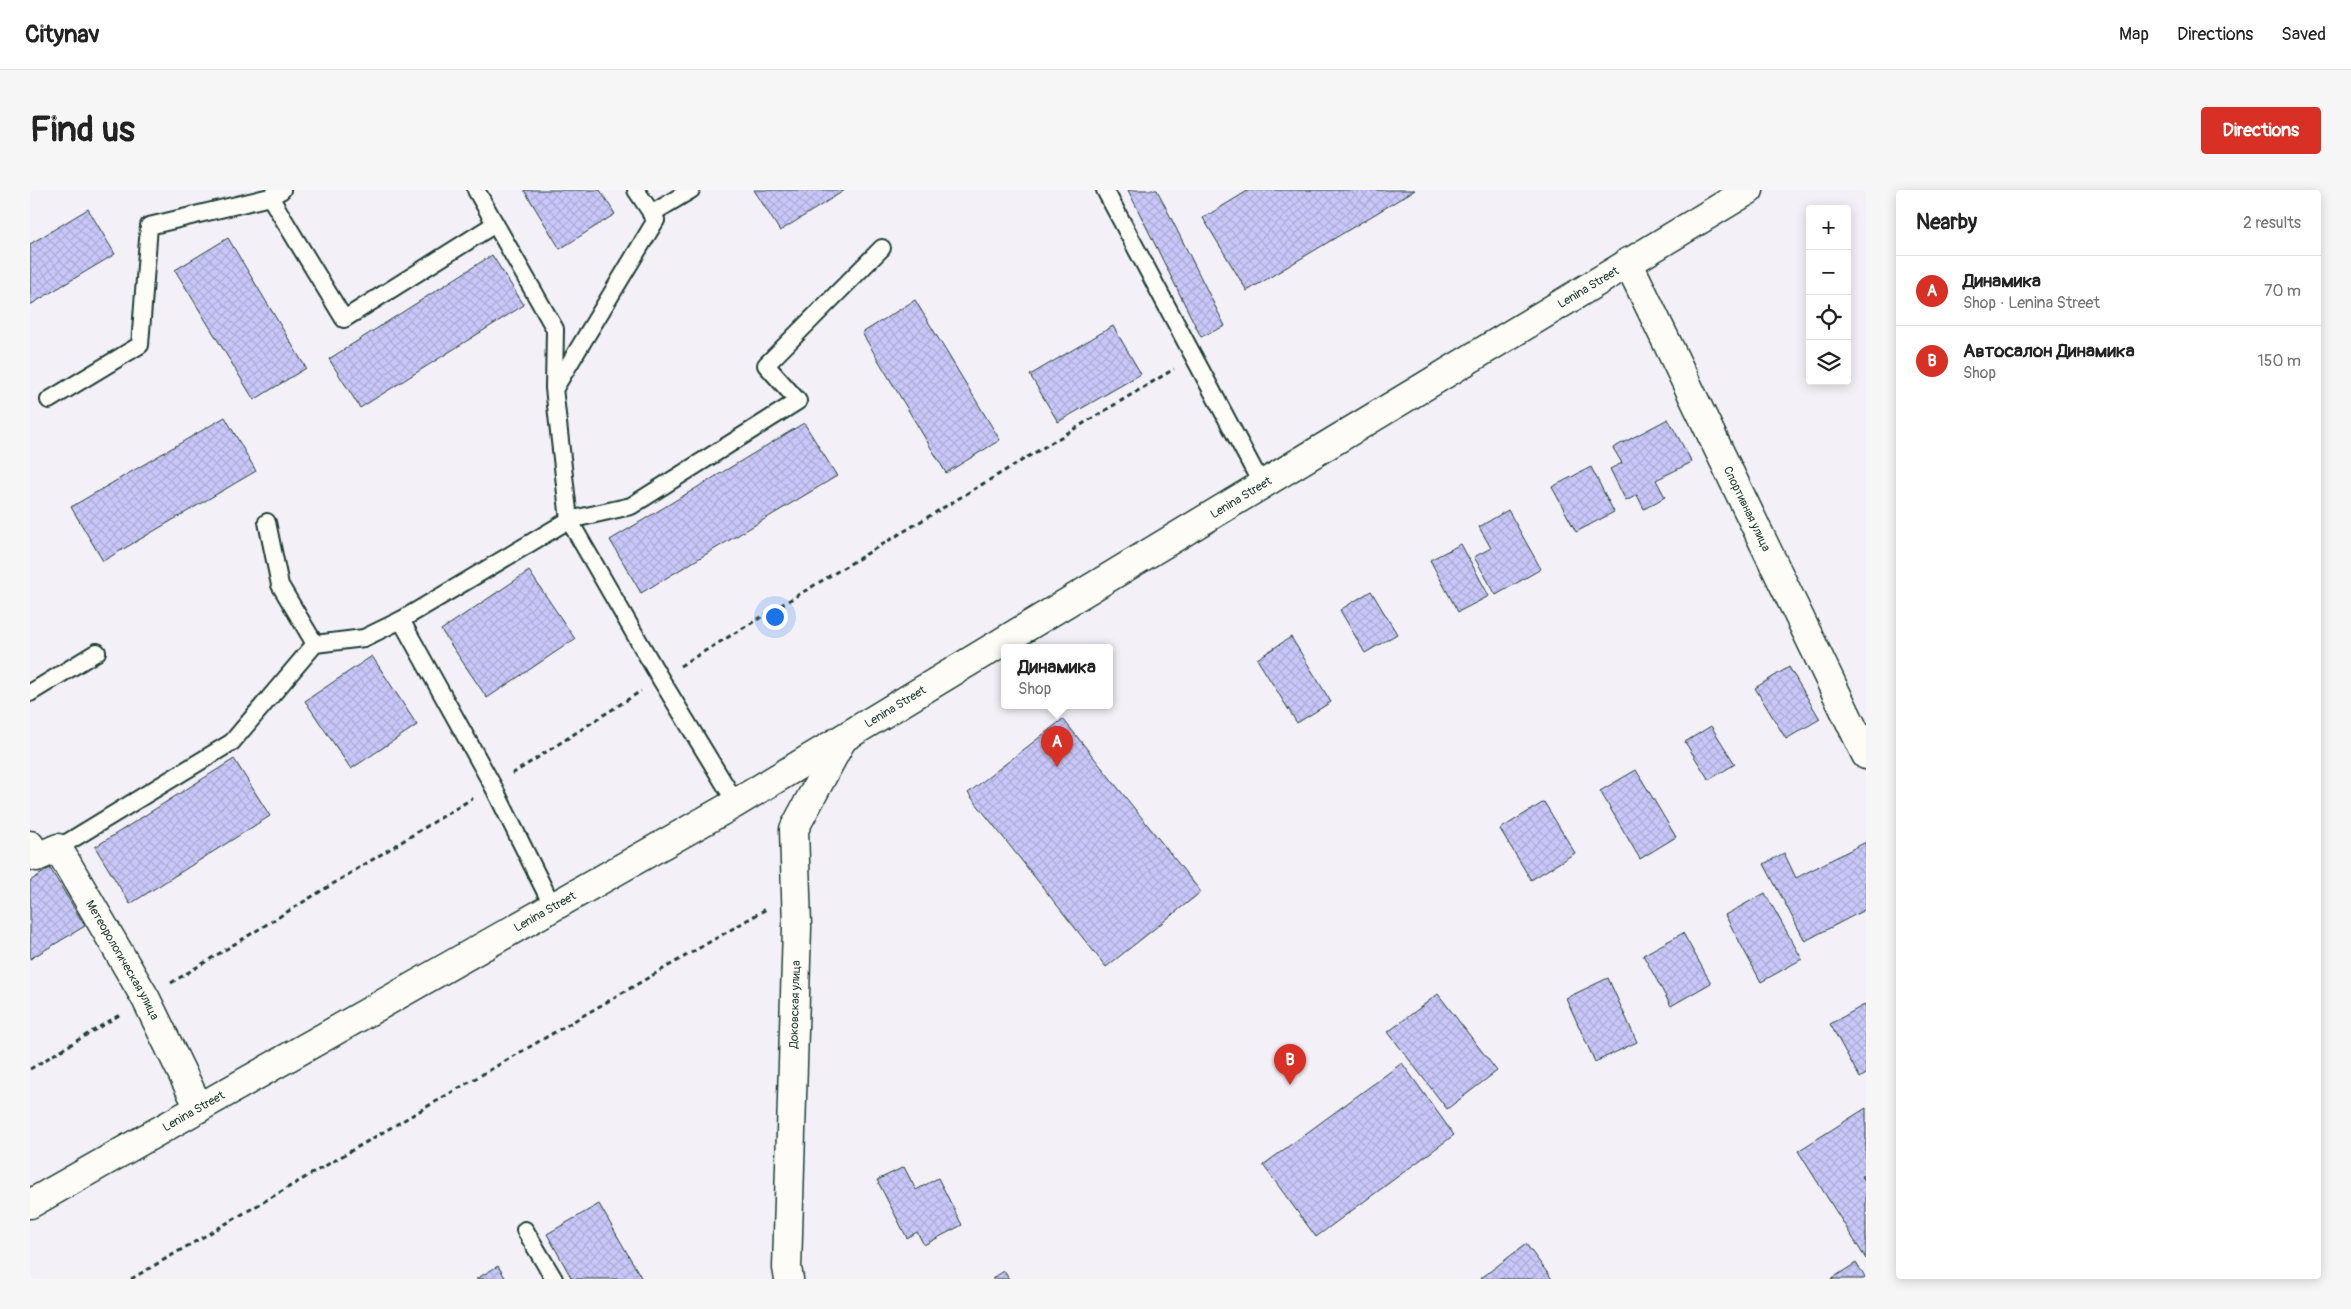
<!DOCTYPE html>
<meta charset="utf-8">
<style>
:root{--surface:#fff;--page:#f6f6f6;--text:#222;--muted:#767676;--line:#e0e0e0;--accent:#d93025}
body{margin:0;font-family:Pangolin,sans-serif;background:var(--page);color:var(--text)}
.controls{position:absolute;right:15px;top:15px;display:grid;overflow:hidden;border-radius:5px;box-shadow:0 2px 12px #0003}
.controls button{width:45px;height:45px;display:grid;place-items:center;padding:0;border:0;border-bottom:1px solid var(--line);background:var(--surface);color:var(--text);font:25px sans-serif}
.you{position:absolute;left:744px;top:426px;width:18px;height:18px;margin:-12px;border:4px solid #fff;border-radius:50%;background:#1a73e8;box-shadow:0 0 0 8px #1a73e833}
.badge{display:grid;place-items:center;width:32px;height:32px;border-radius:50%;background:var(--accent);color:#fff;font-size:16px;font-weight:700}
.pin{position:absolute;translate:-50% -41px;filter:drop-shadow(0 1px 2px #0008)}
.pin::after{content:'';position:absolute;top:26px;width:18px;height:15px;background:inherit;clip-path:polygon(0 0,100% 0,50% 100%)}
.popup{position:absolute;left:971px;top:454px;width:112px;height:65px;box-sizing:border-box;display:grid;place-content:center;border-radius:5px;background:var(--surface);filter:drop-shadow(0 1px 4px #0005);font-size:16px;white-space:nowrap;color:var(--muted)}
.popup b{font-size:19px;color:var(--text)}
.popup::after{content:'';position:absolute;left:50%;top:100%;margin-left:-10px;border:10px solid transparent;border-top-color:var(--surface)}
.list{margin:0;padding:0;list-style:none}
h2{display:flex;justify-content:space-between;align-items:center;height:65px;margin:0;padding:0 20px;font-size:21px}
h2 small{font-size:16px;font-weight:400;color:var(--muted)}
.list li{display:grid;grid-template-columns:32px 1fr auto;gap:15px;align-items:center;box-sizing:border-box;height:70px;padding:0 20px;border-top:1px solid var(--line)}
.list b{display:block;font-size:19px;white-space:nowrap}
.list p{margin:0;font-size:16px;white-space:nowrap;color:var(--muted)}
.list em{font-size:16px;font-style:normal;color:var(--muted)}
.icon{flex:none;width:28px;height:28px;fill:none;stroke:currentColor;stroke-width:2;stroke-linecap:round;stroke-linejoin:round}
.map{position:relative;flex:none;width:1836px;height:1089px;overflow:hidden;border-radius:5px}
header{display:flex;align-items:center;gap:30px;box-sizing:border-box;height:70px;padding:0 25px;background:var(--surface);border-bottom:1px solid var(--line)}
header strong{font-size:24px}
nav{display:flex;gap:28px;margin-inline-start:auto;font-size:18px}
.intro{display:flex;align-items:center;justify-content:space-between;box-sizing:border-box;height:120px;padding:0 30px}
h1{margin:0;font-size:35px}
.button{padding:12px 22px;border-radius:5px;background:var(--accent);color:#fff;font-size:18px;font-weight:700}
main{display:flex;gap:30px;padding:0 30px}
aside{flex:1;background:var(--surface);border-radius:5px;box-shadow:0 2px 12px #0003}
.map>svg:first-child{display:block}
.building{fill:url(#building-cross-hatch);stroke:#1f3d34}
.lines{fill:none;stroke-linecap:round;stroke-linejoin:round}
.lane-casing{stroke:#1f3d34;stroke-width:20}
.street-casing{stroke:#1f3d34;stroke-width:31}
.secondary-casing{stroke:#1f3d34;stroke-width:31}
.path{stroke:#1f3d34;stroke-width:3;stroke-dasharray:5 4;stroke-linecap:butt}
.lane{stroke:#fdfcf7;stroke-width:16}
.street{stroke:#fdfcf7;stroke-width:28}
.secondary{stroke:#fdfcf7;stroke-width:28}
.labels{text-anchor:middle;stroke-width:4.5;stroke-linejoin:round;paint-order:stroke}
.street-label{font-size:12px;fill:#1f3d34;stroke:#fdfcf7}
</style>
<header>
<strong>Citynav</strong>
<nav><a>Map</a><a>Directions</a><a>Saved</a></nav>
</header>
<div class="intro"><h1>Find us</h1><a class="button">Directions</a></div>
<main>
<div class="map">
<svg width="1836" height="1089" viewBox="0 0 1836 1089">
<defs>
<pattern id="building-cross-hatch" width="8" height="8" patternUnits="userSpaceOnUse" patternTransform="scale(1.25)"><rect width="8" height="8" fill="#c9c7f9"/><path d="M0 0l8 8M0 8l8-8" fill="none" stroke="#acacd6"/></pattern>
</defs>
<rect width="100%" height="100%" fill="#f3f1f7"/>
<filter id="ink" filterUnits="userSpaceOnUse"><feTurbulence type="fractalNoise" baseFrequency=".02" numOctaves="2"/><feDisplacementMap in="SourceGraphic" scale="10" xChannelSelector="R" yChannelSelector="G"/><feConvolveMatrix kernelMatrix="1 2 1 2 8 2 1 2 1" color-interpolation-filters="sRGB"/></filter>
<g filter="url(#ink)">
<g class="building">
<polygon points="494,0 570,0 585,24 530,59"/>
<polygon points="724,0 815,0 750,41"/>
<polygon points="1098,0 1127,0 1195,136 1171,147"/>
<polygon points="1219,0 1385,0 1217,101 1173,28"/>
<polygon points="58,19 85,64 0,115 0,54"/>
<polygon points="198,48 276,178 224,210 145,80"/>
<polygon points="462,65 494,115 330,218 299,169"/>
<polygon points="885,110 970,250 916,283 832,143"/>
<polygon points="1083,136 1111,184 1028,232 1000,185"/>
<polygon points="195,227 226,281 73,371 41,317"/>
<polygon points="1638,229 1662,272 1626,290 1635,307 1614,319 1607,305 1596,311 1580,279 1592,273 1583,258"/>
<polygon points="774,233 807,286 611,403 580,350"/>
<polygon points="1561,277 1584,322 1546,342 1522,297"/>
<polygon points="1478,320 1511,379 1466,405 1444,367 1461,358 1449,337"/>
<polygon points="1431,354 1459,406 1428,422 1400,370"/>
<polygon points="499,381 545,449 457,508 411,440"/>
<polygon points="1341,401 1367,444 1335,463 1310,420"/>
<polygon points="1261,447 1301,512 1267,533 1227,469"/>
<polygon points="342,466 387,535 321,579 275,511"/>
<polygon points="1759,477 1790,529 1756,549 1725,498"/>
<polygon points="1033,529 1171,702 1076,777 938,603"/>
<polygon points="1681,536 1705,574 1679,590 1655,552"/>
<polygon points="204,569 240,626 100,714 65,657"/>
<polygon points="1606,580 1646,647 1610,669 1570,601"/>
<polygon points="1514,612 1545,663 1501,690 1470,639"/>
<polygon points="1836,652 1836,719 1775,751 1734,674 1754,663 1766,688"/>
<polygon points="20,678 55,736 0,769 0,691"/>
<polygon points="1735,703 1772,769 1731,792 1695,725"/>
<polygon points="1653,743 1681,793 1641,816 1613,765"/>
<polygon points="1578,788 1607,852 1565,872 1536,808"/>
<polygon points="1408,804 1467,881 1417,919 1358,842"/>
<polygon points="1836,814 1836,884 1830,888 1800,834"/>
<polygon points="1372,873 1424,945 1286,1047 1233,975"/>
<polygon points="1836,918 1836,984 1832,986 1836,993 1836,1069 1768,961"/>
<polygon points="874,977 886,1000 908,988 932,1035 894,1055 887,1042 877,1048 847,990"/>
<polygon points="569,1014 612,1089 542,1089 517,1044"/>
<polygon points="1496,1054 1522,1089 1450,1089"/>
<polygon points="1826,1073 1836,1089 1801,1089"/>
<polygon points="468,1076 476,1089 446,1089"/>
<polygon points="974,1081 979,1089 962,1089"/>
</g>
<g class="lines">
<defs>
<g id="lane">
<polyline points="252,0 240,7 314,129 465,34"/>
<polyline points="446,0 525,139 524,198 539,330 630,488 706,613"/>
<polyline points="1075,0 1232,295"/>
<polyline points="621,24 661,0"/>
<polyline points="526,196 626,30 606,0"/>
<polyline points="19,210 110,155 119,36 240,7"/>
<polyline points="237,332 250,395 285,454 334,448 371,430 463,596 523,717"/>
<polyline points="371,430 539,330 601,316 768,211 736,175 852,58"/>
<polyline points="0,503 67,462"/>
<polyline points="28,658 202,552 285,454"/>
<polyline points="495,1040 524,1089"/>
</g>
<g id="street">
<path id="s1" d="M1598,72L1836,565"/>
<path id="s2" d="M0,655L7,667L28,658L116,809L169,918"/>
</g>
<g id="secondary">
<path id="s3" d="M0,1014L706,613L1719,0"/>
<path id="s4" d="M759,1089L757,1078L767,737L764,639L812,550"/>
</g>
</defs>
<use href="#lane" class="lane-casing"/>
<use href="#street" class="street-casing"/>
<use href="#secondary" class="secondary-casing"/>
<g class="path">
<polyline points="650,476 1144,179"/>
<polyline points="482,584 611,501"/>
<polyline points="141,793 443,608"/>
<polyline points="0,879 91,824"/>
<polyline points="101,1089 738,718"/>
</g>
<use href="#lane" class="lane"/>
<use href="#street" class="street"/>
<use href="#secondary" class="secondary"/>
</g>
</g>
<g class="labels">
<g class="street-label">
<text dy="4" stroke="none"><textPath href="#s3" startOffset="1808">Lenina Street</textPath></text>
<text dy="4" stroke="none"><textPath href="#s3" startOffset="1402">Lenina Street</textPath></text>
<text dy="4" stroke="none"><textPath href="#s1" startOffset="274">Спортивная улица</textPath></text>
<text dy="4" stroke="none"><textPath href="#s3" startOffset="998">Lenina Street</textPath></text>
<text dy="4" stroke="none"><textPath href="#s3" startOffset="592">Lenina Street</textPath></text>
<text dy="4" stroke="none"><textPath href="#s2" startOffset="166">Метеорологическая улица</textPath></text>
<text dy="4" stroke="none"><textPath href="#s4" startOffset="275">Доковская улица</textPath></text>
<text dy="4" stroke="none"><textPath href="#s3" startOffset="188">Lenina Street</textPath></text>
</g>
</g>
</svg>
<div class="controls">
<button>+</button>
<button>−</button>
<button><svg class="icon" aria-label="locate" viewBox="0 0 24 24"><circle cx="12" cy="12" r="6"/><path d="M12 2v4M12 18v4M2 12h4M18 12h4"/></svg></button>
<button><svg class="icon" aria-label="layers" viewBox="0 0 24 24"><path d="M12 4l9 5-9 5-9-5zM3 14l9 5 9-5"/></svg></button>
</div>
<div class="you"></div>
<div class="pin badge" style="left:1027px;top:577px">A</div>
<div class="popup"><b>Динамика</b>Shop</div>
<div class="pin badge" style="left:1260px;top:895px">B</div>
</div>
<aside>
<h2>Nearby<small>2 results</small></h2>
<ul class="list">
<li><span class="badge">A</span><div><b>Динамика</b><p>Shop · Lenina Street</p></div><em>70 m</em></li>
<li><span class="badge">B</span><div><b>Автосалон Динамика</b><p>Shop</p></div><em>150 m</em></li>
</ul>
</aside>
</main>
